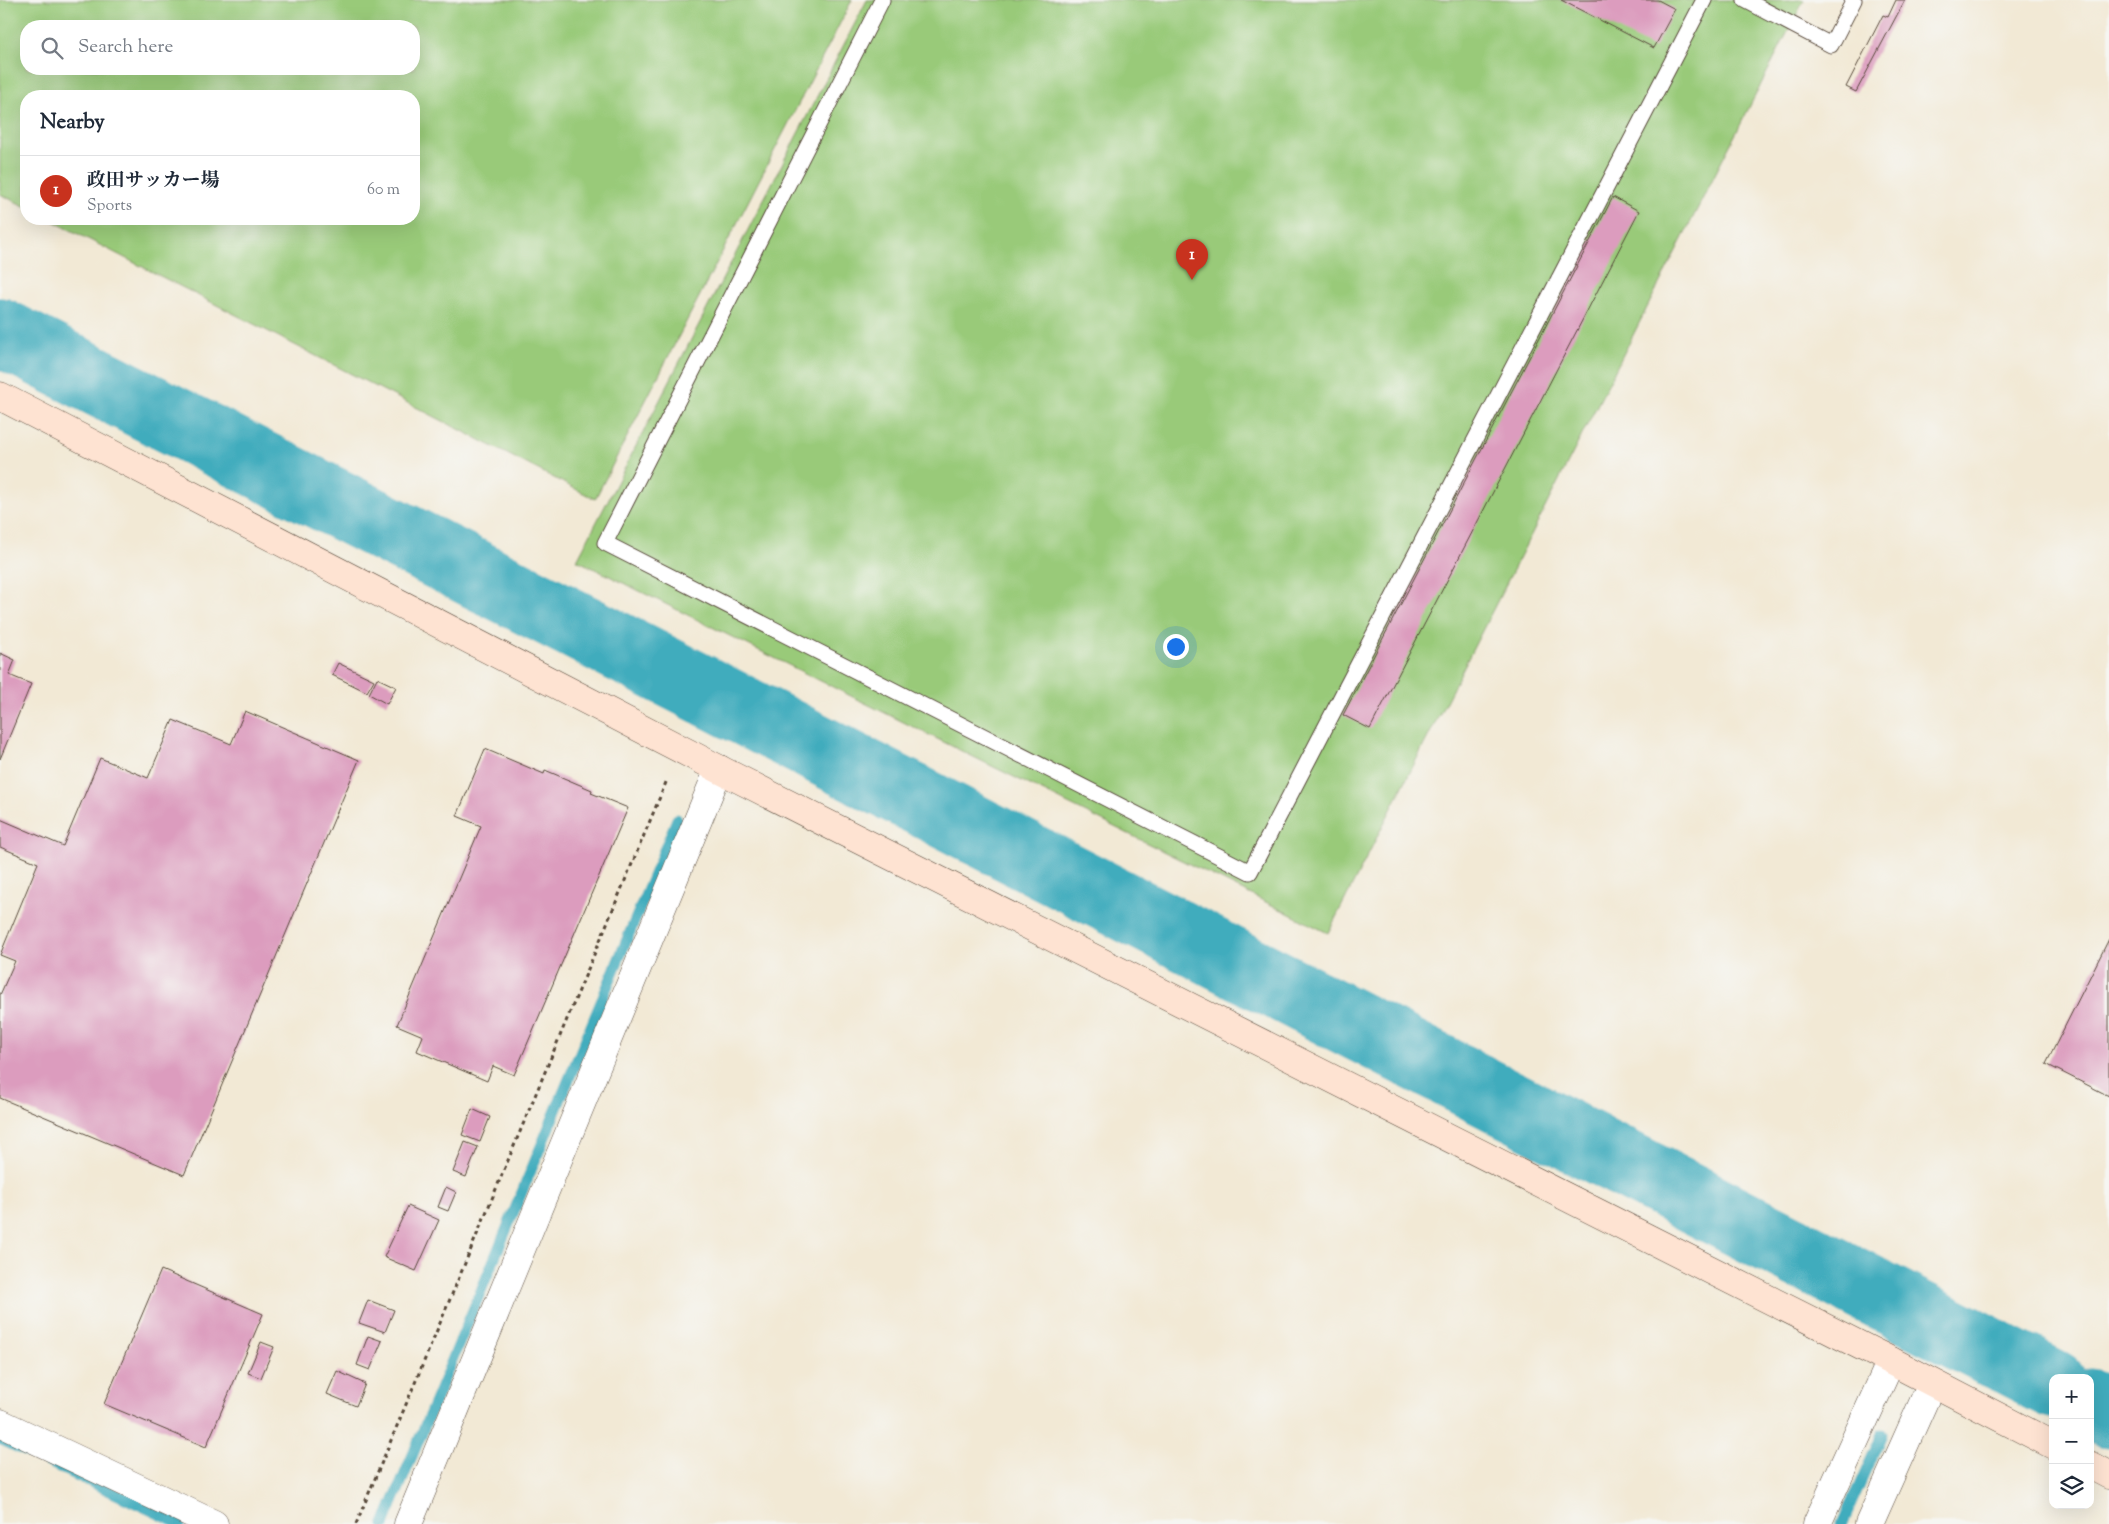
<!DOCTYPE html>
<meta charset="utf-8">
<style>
:root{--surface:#fff;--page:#f6f6f7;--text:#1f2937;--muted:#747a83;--line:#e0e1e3;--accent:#c8321e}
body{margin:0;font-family:"Sorts Mill Goudy","Noto Serif JP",serif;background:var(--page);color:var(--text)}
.controls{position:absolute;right:15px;bottom:15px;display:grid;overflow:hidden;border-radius:10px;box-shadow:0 5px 20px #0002}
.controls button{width:45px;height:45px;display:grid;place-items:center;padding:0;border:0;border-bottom:1px solid var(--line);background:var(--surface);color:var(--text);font:25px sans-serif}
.you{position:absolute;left:1175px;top:646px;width:18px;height:18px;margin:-12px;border:4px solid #fff;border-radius:50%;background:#1a73e8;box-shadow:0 0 0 8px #1a73e833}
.badge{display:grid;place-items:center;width:32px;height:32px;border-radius:50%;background:var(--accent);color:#fff;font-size:16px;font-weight:700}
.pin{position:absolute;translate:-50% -41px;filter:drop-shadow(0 1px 2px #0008)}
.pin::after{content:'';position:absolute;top:26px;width:18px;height:15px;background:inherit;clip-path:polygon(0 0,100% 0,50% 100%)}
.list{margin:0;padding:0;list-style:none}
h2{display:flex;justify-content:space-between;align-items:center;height:65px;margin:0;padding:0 20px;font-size:21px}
h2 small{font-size:16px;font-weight:400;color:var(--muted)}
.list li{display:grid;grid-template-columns:32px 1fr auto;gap:15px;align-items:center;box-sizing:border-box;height:70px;padding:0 20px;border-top:1px solid var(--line)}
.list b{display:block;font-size:19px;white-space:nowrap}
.list p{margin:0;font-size:16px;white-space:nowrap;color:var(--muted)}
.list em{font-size:16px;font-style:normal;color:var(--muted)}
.icon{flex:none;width:28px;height:28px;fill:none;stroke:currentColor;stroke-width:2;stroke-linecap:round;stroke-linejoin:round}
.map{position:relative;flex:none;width:2109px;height:1524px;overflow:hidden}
.search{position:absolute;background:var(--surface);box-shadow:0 5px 20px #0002;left:20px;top:20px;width:400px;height:55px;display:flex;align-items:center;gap:12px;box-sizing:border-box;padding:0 18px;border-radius:20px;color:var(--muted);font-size:19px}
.panel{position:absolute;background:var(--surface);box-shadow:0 5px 20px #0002;left:20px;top:90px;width:400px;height:135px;border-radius:20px}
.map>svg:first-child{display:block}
.green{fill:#99ca79;stroke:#6a7a4c;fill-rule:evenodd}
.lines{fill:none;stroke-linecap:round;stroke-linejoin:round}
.stream{stroke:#3facbd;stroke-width:11}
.river{stroke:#3facbd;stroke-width:69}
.building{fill:#dc9cbe}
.lane-casing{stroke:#564739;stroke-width:17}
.street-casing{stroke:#564739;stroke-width:29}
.secondary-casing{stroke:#564739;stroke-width:29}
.path{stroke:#564739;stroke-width:3;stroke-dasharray:4 4;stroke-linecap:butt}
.lane{stroke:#fff;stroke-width:15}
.street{stroke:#fff;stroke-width:28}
.secondary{stroke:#fee3d2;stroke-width:28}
</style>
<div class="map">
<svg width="2109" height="1524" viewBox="0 0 2109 1524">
<rect width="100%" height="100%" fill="#f6f6f2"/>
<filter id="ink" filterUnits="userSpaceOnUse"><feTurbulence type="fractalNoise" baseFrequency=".02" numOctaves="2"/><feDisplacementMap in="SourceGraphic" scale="10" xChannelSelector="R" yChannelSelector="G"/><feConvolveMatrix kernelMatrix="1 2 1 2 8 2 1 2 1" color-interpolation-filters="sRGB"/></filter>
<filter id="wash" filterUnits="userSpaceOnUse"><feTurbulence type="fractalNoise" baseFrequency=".0096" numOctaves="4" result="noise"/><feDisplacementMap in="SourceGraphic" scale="20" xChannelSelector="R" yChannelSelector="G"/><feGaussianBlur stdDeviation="1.12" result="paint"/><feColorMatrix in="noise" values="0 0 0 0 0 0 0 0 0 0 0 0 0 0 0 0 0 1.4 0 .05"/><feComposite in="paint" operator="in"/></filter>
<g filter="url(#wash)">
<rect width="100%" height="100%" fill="#f2e9d5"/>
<g class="green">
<path d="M0,0H852L595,499L49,219H414V96H26V207L0,194ZM414,26V69H26V26Z"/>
<polygon points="867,0 1804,0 1328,933 577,560"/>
</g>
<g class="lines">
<g class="stream">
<polyline points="0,352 7,336"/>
<polyline points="715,721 723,700"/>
<polyline points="1925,1340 1933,1322"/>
<polyline points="0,1439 180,1524"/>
<polyline points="384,1524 677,819"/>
<polyline points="1842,1524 1882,1434"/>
</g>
<g class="river">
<polyline points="0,332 723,700 2053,1384"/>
<polyline points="2090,1403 2109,1413"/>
</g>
</g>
<g id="blocks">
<g class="building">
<polygon points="1561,0 1658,0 1675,9 1654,48"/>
<polygon points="1896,0 1905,0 1856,92 1846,87 1883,15 1888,17"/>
<polygon points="1613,197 1639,211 1370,729 1343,715"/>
<polygon points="0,653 15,660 9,675 31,684 0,759"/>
<polygon points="338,663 374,680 367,692 332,675"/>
<polygon points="377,678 396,687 387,704 369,694"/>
<polygon points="245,711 359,760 184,1175 0,1098 0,995 15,961 0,955 38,863 0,847 0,819 63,846 100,758 148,778 173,720 231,744"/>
<polygon points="485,749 544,774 545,770 592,790 591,793 628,808 514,1075 493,1066 487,1081 417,1051 423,1036 397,1025 481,826 457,816"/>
<polygon points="2109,939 2109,1096 2046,1064"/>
<polygon points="472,1109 490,1117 480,1142 462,1135"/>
<polygon points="465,1142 478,1147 466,1177 453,1172"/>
<polygon points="446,1187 456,1192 448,1211 438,1207"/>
<polygon points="408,1206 439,1220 416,1271 384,1257"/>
<polygon points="161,1270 263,1314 206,1447 104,1404"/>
<polygon points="368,1300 394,1310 385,1332 359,1323"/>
<polygon points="368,1336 382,1341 370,1370 357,1365"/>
<polygon points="261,1342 274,1347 261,1378 248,1373"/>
<polygon points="337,1371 365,1384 356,1406 327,1394"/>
</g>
</g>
</g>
<g filter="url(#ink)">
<use href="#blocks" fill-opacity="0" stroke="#564739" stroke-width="1"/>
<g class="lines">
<defs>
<g id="lane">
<polyline points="882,0 605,543 1250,872 1704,0"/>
<polyline points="1745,0 1831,45 1854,0"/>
</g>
<g id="street">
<polyline points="0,1423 214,1524"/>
<polyline points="408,1524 719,769"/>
<polyline points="1817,1524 1891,1361"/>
<polyline points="1869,1524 1932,1383"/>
</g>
<g id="secondary">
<polyline points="0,396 719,769 1891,1361 2053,1445"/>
<polyline points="2090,1465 2109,1475"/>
</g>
</defs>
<use href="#lane" class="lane-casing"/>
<use href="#street" class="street-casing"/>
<use href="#secondary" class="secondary-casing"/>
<polyline class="path" points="356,1524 667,780"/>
<use href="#lane" class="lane"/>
<use href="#street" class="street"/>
<use href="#secondary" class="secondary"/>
</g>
</g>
</svg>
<div class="controls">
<button>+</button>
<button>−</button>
<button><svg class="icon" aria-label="layers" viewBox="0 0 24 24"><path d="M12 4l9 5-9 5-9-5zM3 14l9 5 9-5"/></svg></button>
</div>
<div class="you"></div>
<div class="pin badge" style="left:1192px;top:280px">1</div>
<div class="search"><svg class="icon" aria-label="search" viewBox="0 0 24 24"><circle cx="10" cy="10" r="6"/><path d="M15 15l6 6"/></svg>Search here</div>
<section class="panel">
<h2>Nearby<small></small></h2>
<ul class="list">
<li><span class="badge">1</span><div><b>政田サッカー場</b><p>Sports</p></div><em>60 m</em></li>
</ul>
</section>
</div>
